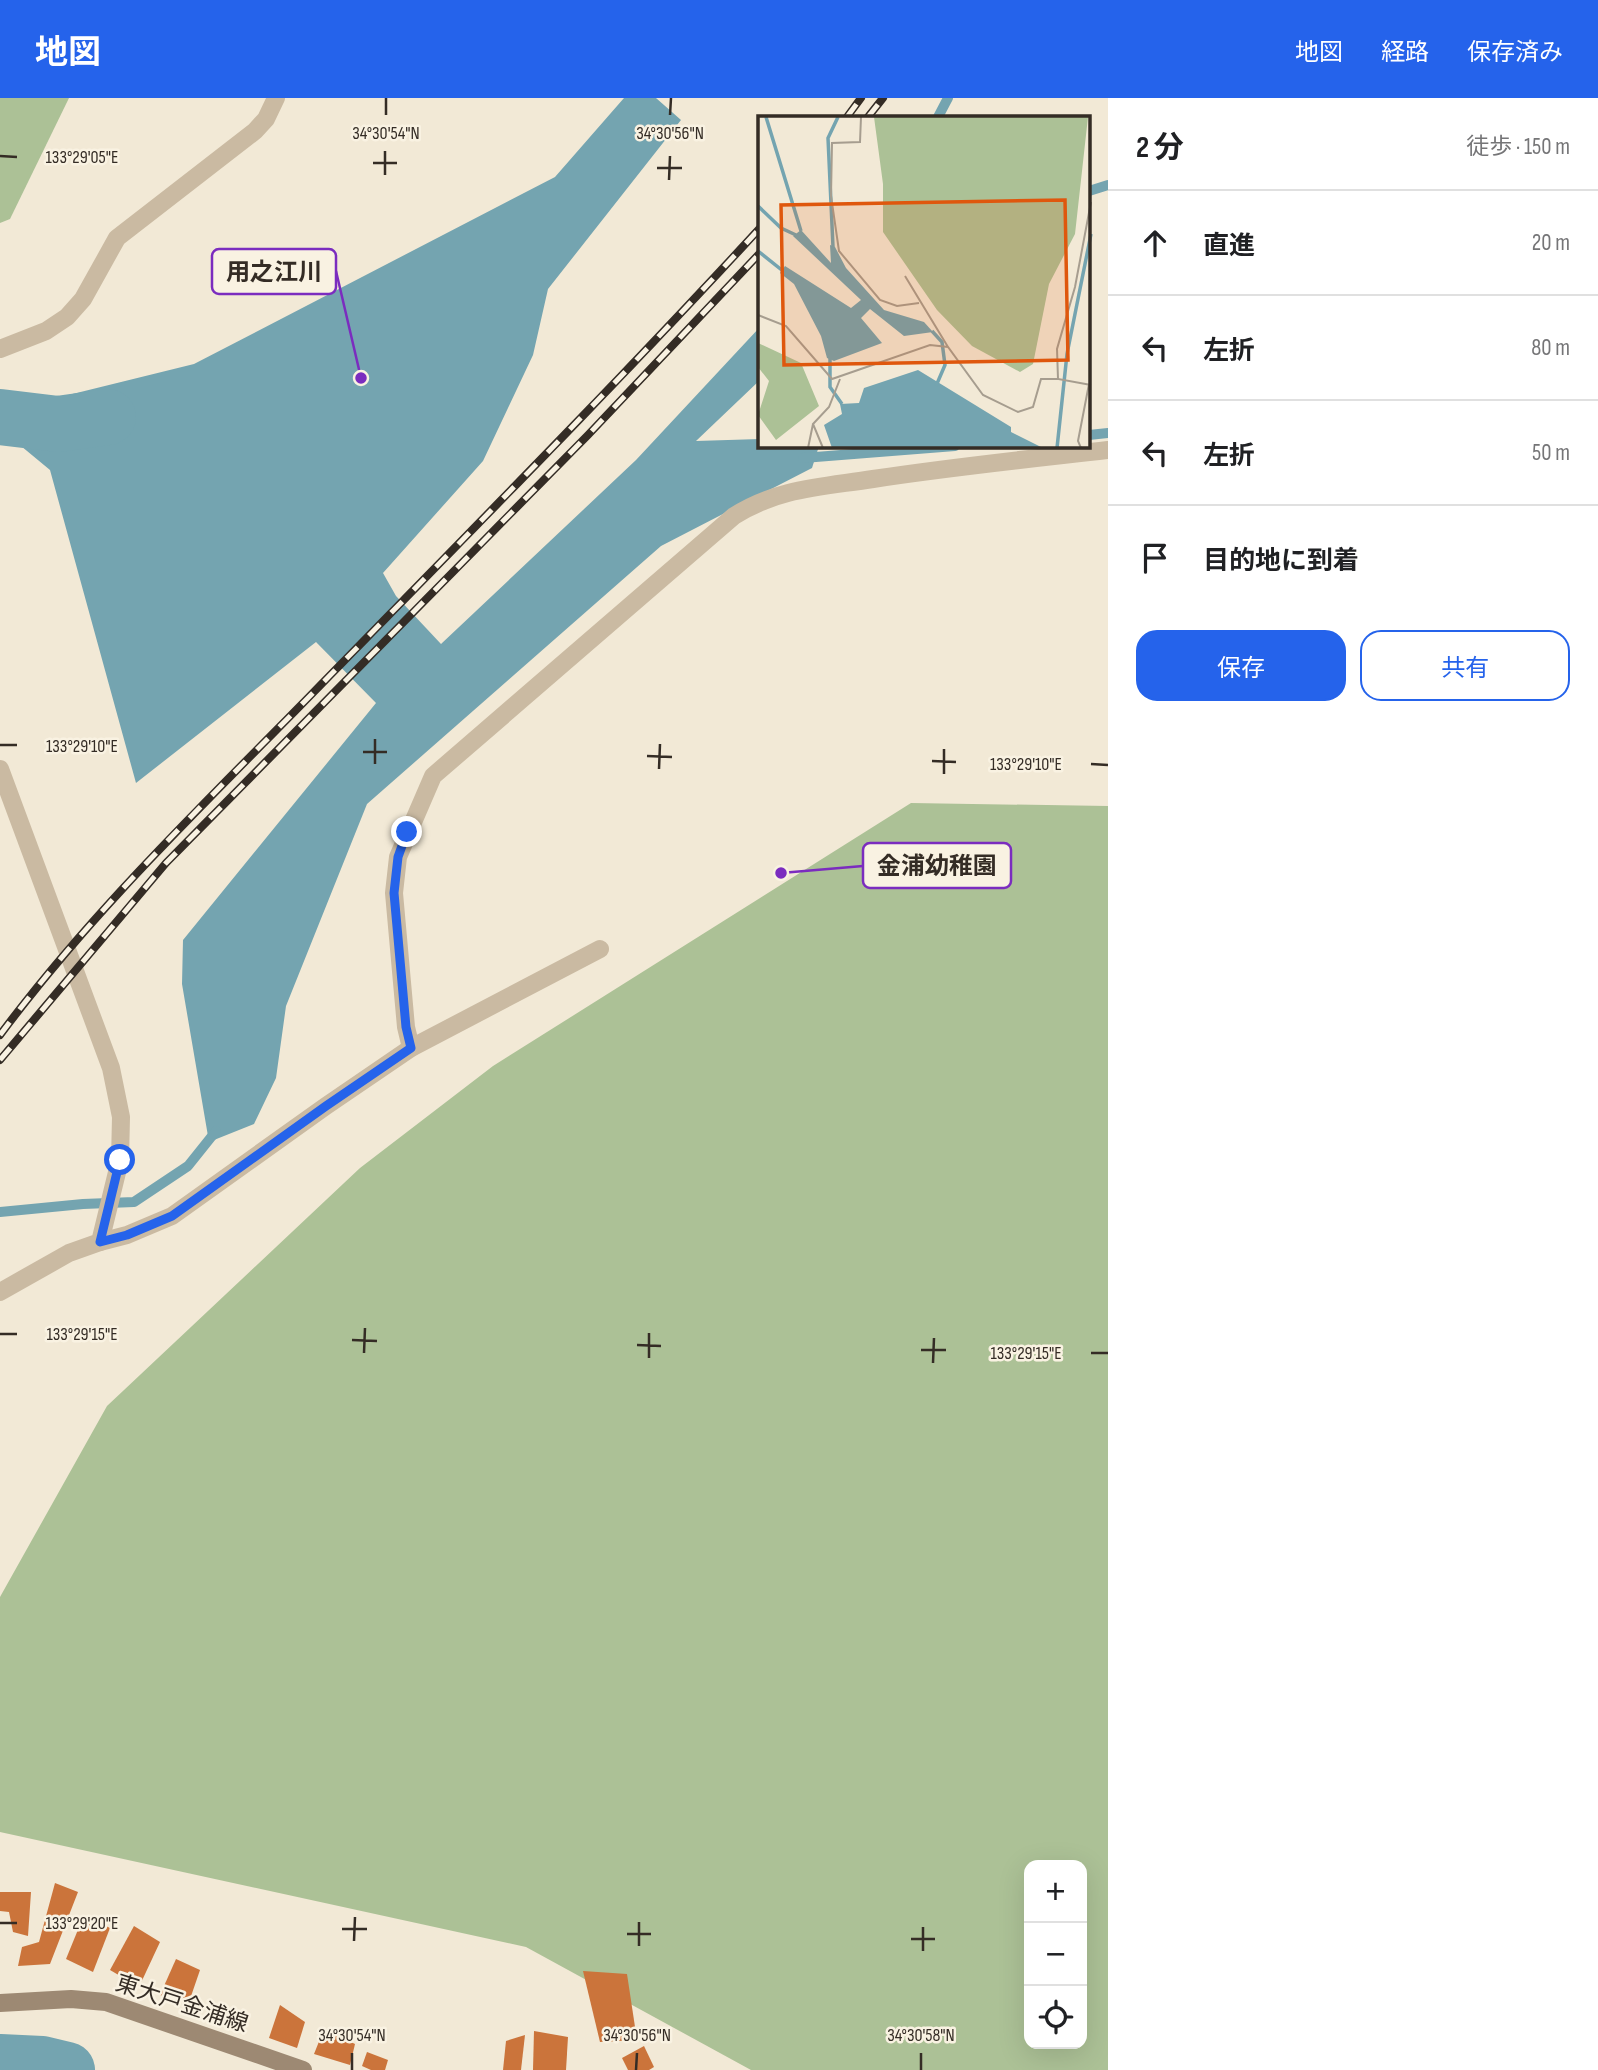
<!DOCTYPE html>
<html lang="ja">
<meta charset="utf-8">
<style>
:root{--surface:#fff;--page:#f2f2f2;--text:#202124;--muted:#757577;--line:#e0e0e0;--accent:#2563eb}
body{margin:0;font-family:"Sofia Sans Condensed","Noto Sans JP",sans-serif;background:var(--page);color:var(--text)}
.controls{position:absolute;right:21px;bottom:21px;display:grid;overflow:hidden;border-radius:14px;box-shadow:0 7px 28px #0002}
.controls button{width:63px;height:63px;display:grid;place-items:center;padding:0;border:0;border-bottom:2px solid var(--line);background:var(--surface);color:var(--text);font:35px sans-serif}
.stop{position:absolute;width:21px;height:21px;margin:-16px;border:5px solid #2563eb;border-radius:50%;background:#fff}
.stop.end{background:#2563eb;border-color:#fff;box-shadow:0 2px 7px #0008}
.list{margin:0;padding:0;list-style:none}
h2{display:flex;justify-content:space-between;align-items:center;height:91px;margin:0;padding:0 28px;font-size:30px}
h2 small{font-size:23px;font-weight:400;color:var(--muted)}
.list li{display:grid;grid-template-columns:46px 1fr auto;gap:21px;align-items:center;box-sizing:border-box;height:105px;padding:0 28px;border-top:2px solid var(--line)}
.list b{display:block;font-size:26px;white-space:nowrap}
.list em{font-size:23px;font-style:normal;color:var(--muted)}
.actions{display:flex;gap:14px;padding:21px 28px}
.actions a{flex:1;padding:16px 0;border:2px solid var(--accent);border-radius:21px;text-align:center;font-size:24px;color:var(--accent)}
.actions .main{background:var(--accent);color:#fff}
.icon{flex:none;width:38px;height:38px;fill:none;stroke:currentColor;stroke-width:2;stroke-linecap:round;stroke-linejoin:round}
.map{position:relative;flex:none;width:1108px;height:1972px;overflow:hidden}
header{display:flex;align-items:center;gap:42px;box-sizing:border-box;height:98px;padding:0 35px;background:var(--accent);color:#fff}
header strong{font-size:33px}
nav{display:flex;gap:38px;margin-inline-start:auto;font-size:24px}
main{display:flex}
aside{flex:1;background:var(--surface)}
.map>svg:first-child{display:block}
.green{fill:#acc196;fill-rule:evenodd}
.water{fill:#74a4b0}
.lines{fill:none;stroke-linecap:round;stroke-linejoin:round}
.stream{stroke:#74a4b0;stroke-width:10}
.river{stroke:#74a4b0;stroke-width:56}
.building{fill:#cb743b}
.minor{stroke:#cabaa2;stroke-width:18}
.secondary{stroke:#9d8973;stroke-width:18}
.rail-casing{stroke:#342c25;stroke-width:8}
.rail{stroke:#f9f2e2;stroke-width:5;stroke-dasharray:16;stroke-linecap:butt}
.route{stroke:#2563eb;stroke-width:9}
.ticks{fill:none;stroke:#342c25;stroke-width:2.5}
.labels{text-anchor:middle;stroke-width:5;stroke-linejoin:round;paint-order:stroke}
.street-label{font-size:23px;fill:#342c25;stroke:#f9f2e2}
.inset-river{fill:none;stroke:#74a4b0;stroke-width:3.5}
.inset-road{fill:none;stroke:#a69d8f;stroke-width:2}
.view{fill:#df570d;fill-opacity:0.15;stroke:#df570d;stroke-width:3.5}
.inset-edge{fill:none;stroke:#342c25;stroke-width:3.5}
.ticks-label{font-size:18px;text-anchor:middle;fill:#342c25;stroke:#f9f2e2;stroke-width:5;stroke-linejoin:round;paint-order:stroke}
.leader{fill:none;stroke:#7b2cbf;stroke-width:2.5}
.callout-dot{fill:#7b2cbf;stroke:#f9f2e2;stroke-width:2.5}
.callout{fill:#f9f2e2;stroke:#7b2cbf;stroke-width:2.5}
.callout-label{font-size:24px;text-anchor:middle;font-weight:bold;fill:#342c25}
</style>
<header>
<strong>地図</strong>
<nav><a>地図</a><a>経路</a><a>保存済み</a></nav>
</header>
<main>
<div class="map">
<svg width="1108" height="1972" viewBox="0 0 1108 1972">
<rect width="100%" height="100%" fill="#f2e9d6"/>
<g class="green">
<polygon points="0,0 69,0 10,121 0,125"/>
<path d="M911,705L1108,708V1972H751L526,1849L0,1734V1499L107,1308L360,1070L493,968ZM1029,1767H1082V1946H1029Z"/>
</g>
<polygon class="water" points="624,0 656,0 681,22 548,191 533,257 483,363 383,475 396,498 441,546 636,362 760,229 760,282 696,343 760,341 760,348 819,348 812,370 661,448 367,706 286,908 276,980 254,1026 209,1044 182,886 183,842 376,605 316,544 136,685 50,372 21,348 40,304 194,266 555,79"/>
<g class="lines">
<g class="stream">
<polyline points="938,19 948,0"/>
<polyline points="1089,93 1108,87"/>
<polyline points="1089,337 1108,335"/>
<polyline points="803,360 955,348"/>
<polyline points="0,1114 83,1106 134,1104 188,1068 216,1033"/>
</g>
<g class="river">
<polyline points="0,319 58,326 108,319"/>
<polyline points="0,1964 42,1966 67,1972"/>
</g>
</g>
<g class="building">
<polygon points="55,1785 78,1794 50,1866 18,1868 22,1849 39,1844"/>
<polygon points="0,1794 31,1794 28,1838 13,1834 9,1814 0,1813"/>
<polygon points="84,1817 110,1830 93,1874 66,1861"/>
<polygon points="134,1828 160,1844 139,1889 110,1872"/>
<polygon points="176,1861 200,1872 189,1904 160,1897"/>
<polygon points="583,1873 627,1876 637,1942 600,1944"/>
<polygon points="280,1907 305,1924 297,1950 269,1940"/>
<polygon points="324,1931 355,1946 350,1967 314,1956"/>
<polygon points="534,1933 568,1939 566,1972 533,1972"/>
<polygon points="525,1937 521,1972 503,1972 506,1943"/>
<polygon points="644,1948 654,1969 649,1972 628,1972 622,1960"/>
<polygon points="367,1954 388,1962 385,1972 371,1972 362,1968"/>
</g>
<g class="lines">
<g class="minor">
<polyline points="0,251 46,233 67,219 83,201 117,140 255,33 266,21 276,0"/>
<polyline points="0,671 111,970 121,1019 120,1062 100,1144 69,1155 0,1194"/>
<path d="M411,950L406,929L394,795L398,759L433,678L734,418C778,390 822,389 873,381C951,369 1029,361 1108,352"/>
<polyline points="100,1144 127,1137 172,1118 326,1008 411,950 600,851"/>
</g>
<polyline class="secondary" points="0,1905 71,1901 106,1904 303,1972"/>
<defs>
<g id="rail">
<polyline points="847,19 861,0"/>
<polyline points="868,19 883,0"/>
<path d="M0,937C90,816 199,711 304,604C457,447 612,291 760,130"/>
<polyline points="0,962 166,765 588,337 760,155"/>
</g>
</defs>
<use href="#rail" class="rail-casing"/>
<use href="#rail" class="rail"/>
</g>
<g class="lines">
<polyline class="route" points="120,1062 100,1144 127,1137 172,1118 326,1008 411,950 406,929 394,795 398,759 407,734"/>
</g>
<path class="ticks" d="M386,17V0M670,17L671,0M0,58L17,59M373,65H397M657,70H682M385,77V53M669,82L670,58M0,647H17M363,654H387M647,658L672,659M932,663L956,664M375,666V641M1091,666L1108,667M659,671L660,646M944,676V651M0,1236H17M352,1242L377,1243M637,1247L661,1248M921,1252H946M364,1255L365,1230M1091,1255H1108M649,1260V1235M933,1265L934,1240M0,1825H17M342,1831H367M627,1836H651M911,1841H935M354,1843L355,1819M639,1848V1824M923,1853V1829M352,1972V1955M636,1972L637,1955M921,1972V1955"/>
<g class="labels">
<g class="street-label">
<text transform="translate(182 1905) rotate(18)" y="8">東大戸金浦線</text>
</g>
</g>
<g transform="translate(758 18)">
<rect width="332" height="332" fill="#f2e9d6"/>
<path d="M116,1H330L317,118L291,168L275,248L262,256L214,230L179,194L125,116V68ZM0,227L43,247L61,290L18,324L0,299L11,265L0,251Z" fill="#acc196"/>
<path d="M43,114L73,147L72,129L77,131L88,152L126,194L166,206L175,216L146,220L112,193L103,202L124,227L76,245L69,242L63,220L36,168L22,157L27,150L93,192L103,184L35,120ZM160,254L253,311V316L285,332H74L66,309L84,298L82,288L101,287L106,272Z" fill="#74a4b0"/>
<path class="inset-river" d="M8,1L43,115M0,90L23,112L38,119M75,131L70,22L80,1M0,135L30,159M174,215L184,226L187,249L178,270M72,234V271L84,288M299,332L309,238L333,118"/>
<path class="inset-road" d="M103,1L102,26L74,27L73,80L81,135L122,184L139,190L161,187M333,86L317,171L299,233L300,263L333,269M147,160L190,231M0,199L28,210L74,263L172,229L190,231L225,279L260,296L275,291L283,263H300M50,332L55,308M65,332L55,308L71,291L82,263M323,332L320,325L331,268"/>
<path class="view" d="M307,84L310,244L26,249L23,89Z"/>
<rect width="332" height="332" class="inset-edge"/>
</g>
<g class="ticks-label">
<text x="386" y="41">34°30'54"N</text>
<text x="670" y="41">34°30'56"N</text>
<text x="82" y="65">133°29'05"E</text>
<text x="82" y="654">133°29'10"E</text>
<text x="1026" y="672">133°29'10"E</text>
<text x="82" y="1242">133°29'15"E</text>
<text x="1026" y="1261">133°29'15"E</text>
<text x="82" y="1831">133°29'20"E</text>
<text x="352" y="1943">34°30'54"N</text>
<text x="637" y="1943">34°30'56"N</text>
<text x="921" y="1943">34°30'58"N</text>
</g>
<path class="leader" d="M361 280L336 173M781 775L863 768"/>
<g class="callout-dot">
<circle cx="361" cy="280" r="7"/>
<circle cx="781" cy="775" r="7"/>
</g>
<g class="callout">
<rect x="212" y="151" width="124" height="45" rx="7"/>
<rect x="863" y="745" width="148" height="45" rx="7"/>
</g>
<g class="callout-label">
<text x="274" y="182">用之江川</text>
<text x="937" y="776">金浦幼稚園</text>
</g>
</svg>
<div class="controls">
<button>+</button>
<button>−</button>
<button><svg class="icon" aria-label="locate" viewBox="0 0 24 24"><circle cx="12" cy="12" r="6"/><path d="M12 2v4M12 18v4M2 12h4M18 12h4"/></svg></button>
</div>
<div class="stop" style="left:120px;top:1062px"></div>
<div class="stop end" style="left:407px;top:734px"></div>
</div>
<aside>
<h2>2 分<small>徒歩 · 150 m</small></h2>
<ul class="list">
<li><svg class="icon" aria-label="ahead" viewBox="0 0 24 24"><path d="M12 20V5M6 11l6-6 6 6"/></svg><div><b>直進</b></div><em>20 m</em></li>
<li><svg class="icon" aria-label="left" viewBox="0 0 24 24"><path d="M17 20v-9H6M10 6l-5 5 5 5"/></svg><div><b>左折</b></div><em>80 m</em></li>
<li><svg class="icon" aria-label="left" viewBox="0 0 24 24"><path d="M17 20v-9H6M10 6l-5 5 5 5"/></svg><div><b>左折</b></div><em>50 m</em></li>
<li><svg class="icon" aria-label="arrive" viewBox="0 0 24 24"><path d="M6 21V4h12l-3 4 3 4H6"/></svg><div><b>目的地に到着</b></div></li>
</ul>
<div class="actions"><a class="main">保存</a><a>共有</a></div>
</aside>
</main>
